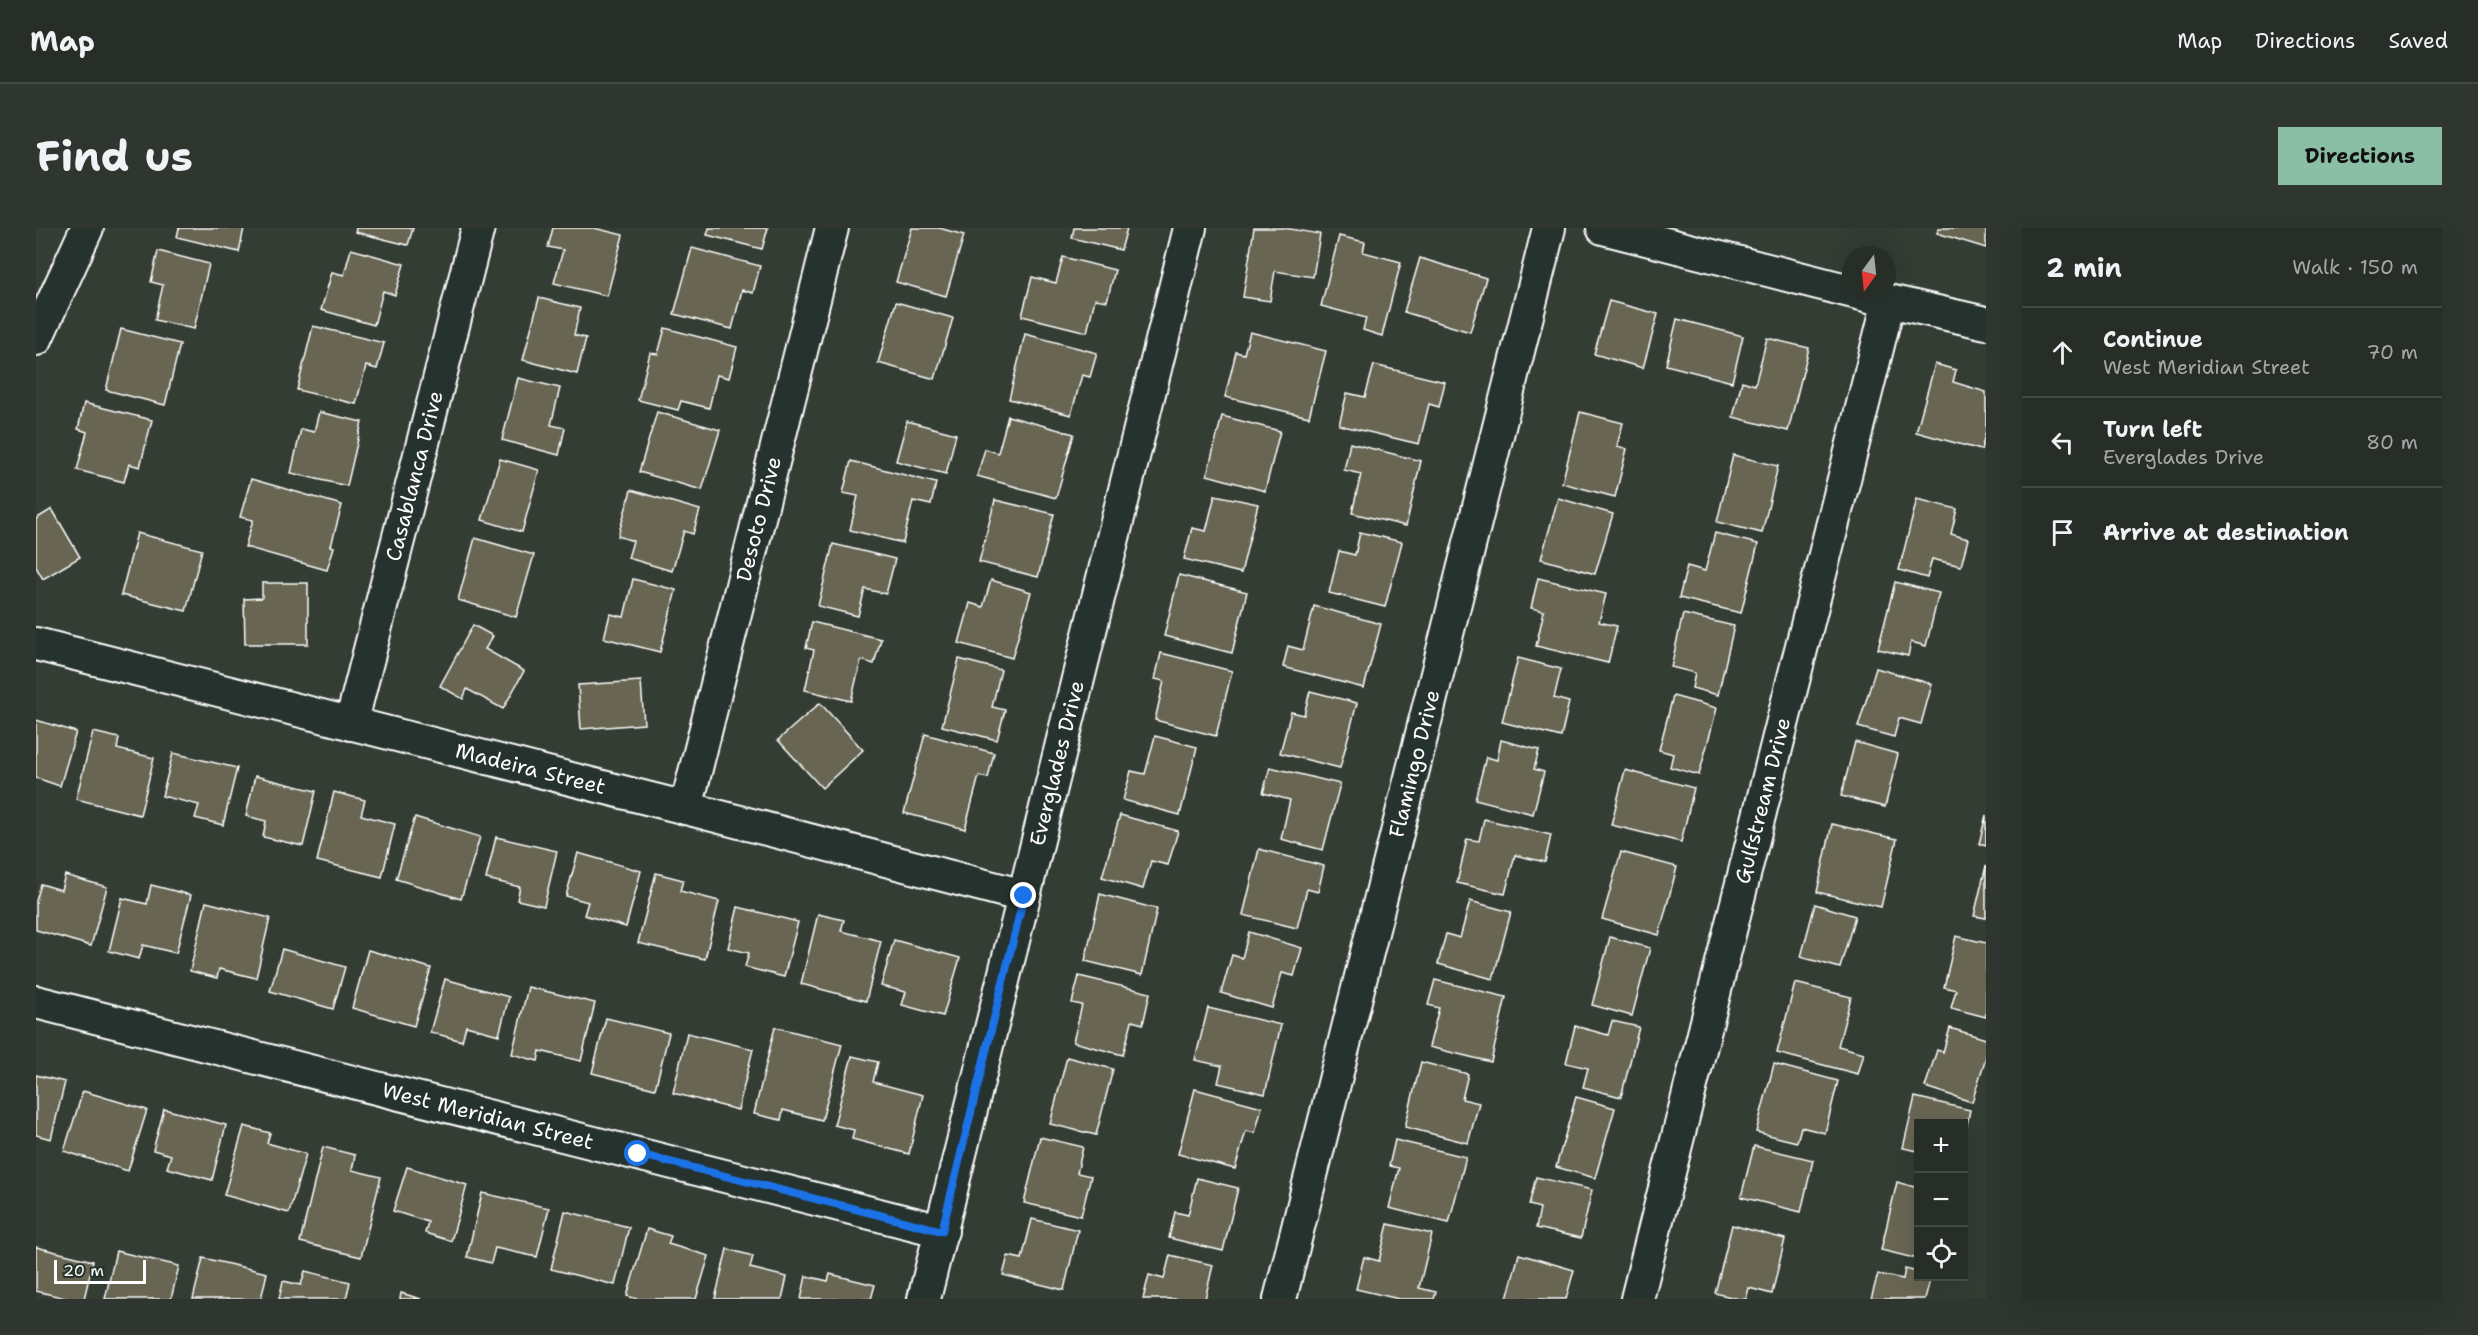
<!DOCTYPE html>
<meta charset="utf-8">
<style>
:root{--surface:#262e27;--page:#2e362f;--text:#f1f3f6;--muted:#a4a8a7;--line:#424a44;--accent:#8abfa5}
body{margin:0;font-family:"Shantell Sans",sans-serif;background:var(--page);color:var(--text)}
.controls{position:absolute;right:18px;bottom:18px;display:grid;overflow:hidden;border-radius:0px;box-shadow:0 6px 24px #0002}
.controls button{width:54px;height:54px;display:grid;place-items:center;padding:0;border:0;border-bottom:2px solid var(--line);background:var(--surface);color:var(--text);font:30px sans-serif}
.compass{position:absolute;left:1806px;top:18px;width:54px;height:54px;border-radius:50%;background:var(--surface);box-shadow:0 6px 24px #0002;rotate:195deg}
.scale{position:absolute;left:18px;bottom:15px;width:92px;box-sizing:border-box;padding-left:6px;border:3px solid #fff;border-top:0;font-size:16px;line-height:21px;white-space:nowrap;color:#fff;-webkit-text-stroke:4px #26332d;paint-order:stroke}
.stop{position:absolute;width:18px;height:18px;margin:-14px;border:4px solid #1a73e8;border-radius:50%;background:#fff}
.stop.end{background:#1a73e8;border-color:#fff;box-shadow:0 2px 6px #0008}
.list{margin:0;padding:0;list-style:none}
h2{display:flex;justify-content:space-between;align-items:center;height:78px;margin:0;padding:0 24px;font-size:26px}
h2 small{font-size:20px;font-weight:400;color:var(--muted)}
.list li{display:grid;grid-template-columns:39px 1fr auto;gap:18px;align-items:center;box-sizing:border-box;height:90px;padding:0 24px;border-top:2px solid var(--line)}
.list b{display:block;font-size:22px;white-space:nowrap}
.list p{margin:0;font-size:20px;white-space:nowrap;color:var(--muted)}
.list em{font-size:20px;font-style:normal;color:var(--muted)}
.icon{flex:none;width:33px;height:33px;fill:none;stroke:currentColor;stroke-width:2;stroke-linecap:round;stroke-linejoin:round}
.map{position:relative;flex:none;width:1950px;height:1071px;overflow:hidden;border-radius:0px}
header{display:flex;align-items:center;gap:36px;box-sizing:border-box;height:84px;padding:0 30px;background:var(--surface);border-bottom:2px solid var(--line)}
header strong{font-size:28px}
nav{display:flex;gap:33px;margin-inline-start:auto;font-size:21px}
.intro{display:flex;align-items:center;justify-content:space-between;box-sizing:border-box;height:144px;padding:0 36px}
h1{margin:0;font-size:42px}
.button{padding:15px 27px;border-radius:0px;background:var(--accent);color:#111;font-size:21px;font-weight:700}
main{display:flex;gap:36px;padding:0 36px}
aside{flex:1;background:var(--surface);border-radius:0px;box-shadow:0 6px 24px #0002}
.map>svg:first-child{display:block}
.building{fill:#696552;stroke:#fff;stroke-width:1.5}
.lines{fill:none;stroke-linecap:round;stroke-linejoin:round}
.street-casing{stroke:#fff;stroke-width:36}
.street{stroke:#26332d;stroke-width:32}
.route{stroke:#1a73e8;stroke-width:8}
.labels{text-anchor:middle;stroke-width:5;stroke-linejoin:round;paint-order:stroke}
.street-label{font-size:21px;fill:#fff;stroke:#26332d}
</style>
<header>
<strong>Map</strong>
<nav><a>Map</a><a>Directions</a><a>Saved</a></nav>
</header>
<div class="intro"><h1>Find us</h1><a class="button">Directions</a></div>
<main>
<div class="map">
<svg width="1950" height="1071" viewBox="0 0 1950 1071">
<rect width="100%" height="100%" fill="#333d34"/>
<filter id="ink" filterUnits="userSpaceOnUse"><feTurbulence type="fractalNoise" baseFrequency=".0167" numOctaves="2"/><feDisplacementMap in="SourceGraphic" scale="12" xChannelSelector="R" yChannelSelector="G"/><feConvolveMatrix kernelMatrix="1 2 1 2 8 2 1 2 1" color-interpolation-filters="sRGB"/></filter>
<g filter="url(#ink)">
<g class="building">
<polygon points="143,0 208,0 203,24 141,9"/>
<polygon points="320,0 377,0 372,17 319,4"/>
<polygon points="517,0 558,0 587,7 571,68 518,55 527,22 512,19"/>
<polygon points="673,0 732,0 726,21 671,7"/>
<polygon points="876,0 903,0 928,7 910,68 860,54"/>
<polygon points="1038,0 1091,0 1085,22 1036,10"/>
<polygon points="1218,0 1248,0 1284,6 1277,49 1239,43 1234,73 1207,69"/>
<polygon points="1903,0 1950,0 1950,20 1901,5"/>
<polygon points="1303,8 1329,14 1327,24 1365,34 1346,108 1327,102 1330,90 1285,78"/>
<polygon points="656,20 724,38 717,65 706,62 696,101 638,86"/>
<polygon points="315,21 368,36 359,67 347,63 338,97 285,82 296,44 308,47"/>
<polygon points="122,23 173,36 158,101 119,92 127,57 115,54"/>
<polygon points="1027,29 1079,42 1071,73 1059,71 1051,104 986,88 996,49 1020,55"/>
<polygon points="1384,30 1450,50 1434,104 1368,84"/>
<polygon points="503,70 544,80 538,107 550,110 541,146 487,132"/>
<polygon points="1573,73 1622,86 1607,140 1558,126"/>
<polygon points="860,74 917,90 899,151 842,135"/>
<polygon points="1641,91 1707,108 1696,154 1630,137"/>
<polygon points="277,98 348,115 341,141 330,138 320,176 261,162"/>
<polygon points="629,100 701,119 693,150 681,147 673,180 645,173 642,182 602,172 614,125 622,126"/>
<polygon points="85,101 144,116 129,177 70,162"/>
<polygon points="1214,104 1290,123 1273,189 1189,169 1200,124 1208,126"/>
<polygon points="989,106 1061,125 1054,149 1046,147 1035,187 973,171"/>
<polygon points="1731,110 1773,120 1752,203 1697,189 1706,153 1719,157"/>
<polygon points="1899,136 1920,142 1917,154 1950,164 1950,203 1945,222 1880,204"/>
<polygon points="1338,137 1409,154 1403,179 1393,176 1383,216 1303,197 1311,165 1329,169"/>
<polygon points="482,150 524,160 515,197 529,200 523,227 466,212"/>
<polygon points="48,175 116,192 104,239 93,236 88,254 41,242 51,204 42,201"/>
<polygon points="283,184 326,194 311,258 255,245 265,201 278,204"/>
<polygon points="621,184 684,202 666,262 603,244"/>
<polygon points="1544,184 1587,195 1581,218 1591,221 1579,269 1526,255"/>
<polygon points="972,188 1038,206 1020,270 941,248 949,221 962,225"/>
<polygon points="1186,188 1244,203 1229,263 1171,247"/>
<polygon points="871,193 920,206 910,246 860,233"/>
<polygon points="1314,215 1385,233 1370,298 1316,285 1325,246 1308,242"/>
<polygon points="1697,227 1742,238 1726,305 1681,294"/>
<polygon points="464,231 503,242 486,304 446,292"/>
<polygon points="815,233 900,255 895,277 877,273 867,315 814,302 822,268 807,265"/>
<polygon points="215,251 306,277 295,318 298,319 291,342 209,319 217,292 204,289"/>
<polygon points="595,262 664,282 657,306 648,303 636,343 592,330 597,313 582,308"/>
<polygon points="1179,267 1222,276 1205,345 1148,331 1156,300 1170,303"/>
<polygon points="1522,270 1577,286 1559,346 1505,331"/>
<polygon points="1881,271 1921,281 1915,306 1932,311 1925,338 1896,331 1891,350 1863,342"/>
<polygon points="959,272 1018,286 1002,349 943,334"/>
<polygon points="16,281 44,329 7,351 0,339 0,291"/>
<polygon points="1324,304 1366,314 1349,379 1293,365 1303,323 1319,327"/>
<polygon points="101,305 166,322 150,383 85,367"/>
<polygon points="1679,305 1722,316 1705,385 1643,370 1651,338 1669,343"/>
<polygon points="439,310 498,327 480,389 422,372"/>
<polygon points="797,316 859,331 850,366 829,361 822,388 782,378"/>
<polygon points="1143,347 1211,364 1196,425 1128,408"/>
<polygon points="1502,350 1570,366 1563,394 1581,398 1572,435 1500,418 1508,383 1495,380"/>
<polygon points="597,351 640,362 624,424 568,410 574,386 588,389"/>
<polygon points="955,352 995,364 976,430 923,415 934,375 947,379"/>
<polygon points="1859,354 1903,365 1890,418 1875,414 1872,428 1842,421"/>
<polygon points="226,355 272,355 272,416 209,416 208,371 226,370"/>
<polygon points="1278,378 1345,396 1328,460 1247,439 1252,418 1267,422"/>
<polygon points="1647,386 1698,398 1682,467 1656,460 1659,445 1635,439"/>
<polygon points="776,394 845,411 838,436 825,432 815,473 769,462 778,422 770,420"/>
<polygon points="437,397 457,408 449,421 488,443 467,481 431,461 427,471 404,458"/>
<polygon points="1125,425 1196,443 1180,508 1119,492 1128,453 1119,451"/>
<polygon points="1482,430 1525,441 1518,470 1533,474 1525,509 1466,494"/>
<polygon points="923,431 965,442 956,479 969,482 961,512 906,498"/>
<polygon points="1840,440 1896,456 1885,496 1863,490 1858,509 1822,499"/>
<polygon points="605,453 608,496 545,501 542,457"/>
<polygon points="1274,463 1321,475 1304,540 1244,525 1255,484 1268,487"/>
<polygon points="1637,468 1681,480 1663,547 1634,539 1637,526 1623,522"/>
<polygon points="784,475 827,522 786,560 742,512"/>
<polygon points="0,492 40,504 24,558 0,550"/>
<polygon points="57,504 83,510 81,521 118,530 104,587 40,571"/>
<polygon points="889,506 958,525 952,550 943,548 929,601 868,585"/>
<polygon points="1119,508 1161,519 1144,587 1087,572 1095,543 1109,546"/>
<polygon points="1465,512 1503,522 1498,541 1508,544 1497,586 1439,571 1450,529 1461,532"/>
<polygon points="1819,514 1862,526 1849,579 1805,568"/>
<polygon points="137,525 201,540 187,597 159,590 163,577 126,568"/>
<polygon points="1234,539 1304,556 1287,622 1245,611 1254,572 1227,565"/>
<polygon points="1589,542 1658,560 1645,614 1575,597"/>
<polygon points="219,548 280,563 267,618 227,609 230,593 210,588"/>
<polygon points="298,564 329,572 325,587 359,596 346,649 281,633"/>
<polygon points="1084,587 1142,603 1132,637 1115,633 1107,661 1066,649"/>
<polygon points="1950,587 1950,618 1943,616"/>
<polygon points="379,589 444,609 425,671 360,651"/>
<polygon points="1448,591 1515,607 1509,634 1479,627 1469,666 1421,655 1431,611 1443,613"/>
<polygon points="1796,596 1861,611 1845,679 1781,664"/>
<polygon points="460,609 521,623 508,678 481,672 484,659 450,651"/>
<polygon points="1223,621 1288,638 1282,664 1271,661 1261,700 1207,687"/>
<polygon points="1585,624 1641,639 1623,707 1566,691"/>
<polygon points="542,625 605,643 590,699 548,687 552,674 530,668"/>
<polygon points="1950,638 1950,690 1938,688"/>
<polygon points="620,645 647,652 644,663 683,673 669,731 602,715"/>
<polygon points="29,647 71,659 55,718 0,702 0,673 5,656 25,662"/>
<polygon points="115,657 155,667 140,725 107,717 103,731 73,723 86,670 111,676"/>
<polygon points="1064,666 1121,681 1106,747 1049,733"/>
<polygon points="1434,673 1475,684 1457,751 1402,736 1410,706 1424,710"/>
<polygon points="170,674 234,690 220,750 183,741 181,750 154,743"/>
<polygon points="1779,676 1819,688 1804,740 1765,729"/>
<polygon points="702,679 762,694 748,749 709,739 713,725 692,720"/>
<polygon points="782,686 808,692 805,703 845,713 830,773 765,756"/>
<polygon points="1213,704 1266,720 1258,748 1246,745 1236,780 1185,765 1196,727 1206,730"/>
<polygon points="1920,708 1950,715 1950,789 1915,780 1920,762 1908,759"/>
<polygon points="1574,709 1614,720 1596,788 1556,777"/>
<polygon points="858,712 924,730 907,788 866,777 870,764 845,758"/>
<polygon points="246,721 309,739 297,781 234,763"/>
<polygon points="332,722 395,740 378,798 316,780"/>
<polygon points="1043,748 1114,765 1107,796 1096,793 1087,827 1037,814 1046,777 1036,775"/>
<polygon points="409,751 473,769 463,807 430,798 426,813 394,804"/>
<polygon points="1399,752 1470,769 1455,834 1393,819 1403,780 1392,777"/>
<polygon points="1759,755 1815,769 1802,818 1828,825 1822,846 1741,825"/>
<polygon points="492,759 559,775 545,833 504,823 502,833 476,826"/>
<polygon points="1172,780 1245,797 1229,866 1182,855 1186,838 1159,832"/>
<polygon points="570,790 633,805 619,861 556,845"/>
<polygon points="1576,793 1603,799 1585,869 1547,859 1552,840 1530,835 1539,798 1572,807"/>
<polygon points="739,799 806,816 786,892 747,882 745,892 718,886"/>
<polygon points="1914,800 1950,811 1950,829 1936,874 1889,859 1901,822 1907,824"/>
<polygon points="651,805 717,821 702,882 637,865"/>
<polygon points="816,828 842,834 837,854 887,867 873,926 816,911 818,902 798,897"/>
<polygon points="1031,829 1077,841 1060,907 1014,896"/>
<polygon points="1385,834 1432,846 1426,871 1443,875 1432,915 1369,899"/>
<polygon points="1738,836 1802,853 1789,905 1765,899 1761,914 1720,904"/>
<polygon points="0,847 29,854 15,911 0,907"/>
<polygon points="1159,861 1226,879 1219,905 1210,903 1199,941 1142,926"/>
<polygon points="47,863 111,882 92,943 28,923"/>
<polygon points="1540,869 1579,880 1559,950 1520,939"/>
<polygon points="1879,869 1934,882 1928,911 1928,896 1882,896 1882,923 1867,920"/>
<polygon points="128,881 190,897 176,952 131,940 135,927 117,922"/>
<polygon points="208,898 234,905 231,915 270,926 253,985 188,967"/>
<polygon points="1004,909 1047,919 1041,945 1055,948 1045,988 988,975"/>
<polygon points="1359,912 1430,929 1413,995 1353,980 1363,940 1353,938"/>
<polygon points="1718,918 1777,932 1765,984 1705,969"/>
<polygon points="287,919 319,927 316,942 345,949 325,1029 264,1014"/>
<polygon points="371,939 431,957 415,1013 389,1005 392,994 357,983"/>
<polygon points="1500,949 1556,962 1545,1010 1500,1000 1504,980 1493,977"/>
<polygon points="1161,950 1202,960 1187,1023 1133,1010 1139,984 1152,987"/>
<polygon points="1861,954 1882,960 1882,1031 1845,1022"/>
<polygon points="446,965 513,980 501,1029 459,1020 455,1035 431,1029"/>
<polygon points="529,983 593,999 579,1057 515,1041"/>
<polygon points="996,991 1042,1002 1028,1062 967,1047 972,1028 986,1031"/>
<polygon points="1352,996 1396,1006 1383,1060 1400,1064 1398,1071 1363,1071 1320,1061 1328,1029 1343,1033"/>
<polygon points="1696,997 1749,1011 1736,1066 1713,1060 1710,1071 1703,1071 1679,1065"/>
<polygon points="611,1001 635,1008 632,1016 673,1028 660,1071 601,1071 591,1068"/>
<polygon points="0,1019 57,1033 48,1071 33,1071 0,1063"/>
<polygon points="691,1021 717,1028 714,1040 751,1049 746,1071 679,1071"/>
<polygon points="80,1023 143,1038 135,1071 69,1071"/>
<polygon points="1483,1026 1538,1042 1530,1071 1471,1071"/>
<polygon points="1134,1027 1177,1037 1169,1071 1107,1071 1113,1047 1128,1051"/>
<polygon points="167,1030 231,1045 225,1071 157,1071"/>
<polygon points="1869,1041 1882,1044 1882,1048 1895,1048 1889,1071 1835,1071 1842,1046 1867,1051"/>
<polygon points="269,1043 314,1054 310,1071 243,1071 247,1053 265,1057"/>
<polygon points="794,1046 839,1057 835,1071 765,1071 770,1048 792,1053"/>
<polygon points="365,1065 385,1071 364,1071"/>
</g>
<g class="lines">
<defs>
<g id="street">
<polyline points="1567,0 1853,73 1950,95"/>
<polyline points="0,111 51,0"/>
<path id="s1" d="M0,416L650,580L988,668"/>
<path id="s2" d="M315,496L442,0"/>
<path id="s3" d="M650,580L796,0"/>
<path id="s4" d="M0,774L906,1003"/>
<path id="s5" d="M888,1071L1154,0"/>
<path id="s6" d="M1244,1071L1513,0"/>
<path id="s7" d="M1601,1071L1853,73"/>
</g>
</defs>
<use href="#street" class="street-casing"/>
<use href="#street" class="street"/>
</g>
</g>
<g class="lines" filter="url(#ink)">
<polyline class="route" points="602,926 906,1003 988,668"/>
</g>
<g class="labels">
<g class="street-label">
<text dy="7" stroke="none"><textPath href="#s2" startOffset="256">Casablanca Drive</textPath></text>
<text dy="7" stroke="none"><textPath href="#s3" startOffset="298">Desoto Drive</textPath></text>
<text dy="7" stroke="none"><textPath href="#s5" startOffset="552">Everglades Drive</textPath></text>
<text dy="7" stroke="none"><textPath href="#s6" startOffset="552">Flamingo Drive</textPath></text>
<text dy="7" stroke="none"><textPath href="#s1" startOffset="510">Madeira Street</textPath></text>
<text dy="7" stroke="none"><textPath href="#s7" startOffset="514">Gulfstream Drive</textPath></text>
<text dy="7" stroke="none"><textPath href="#s4" startOffset="466">West Meridian Street</textPath></text>
</g>
</g>
</svg>
<div class="controls">
<button>+</button>
<button>−</button>
<button><svg class="icon" aria-label="locate" viewBox="0 0 24 24"><circle cx="12" cy="12" r="6"/><path d="M12 2v4M12 18v4M2 12h4M18 12h4"/></svg></button>
</div>
<svg class="compass" viewBox="-18 -18 36 36"><path d="M0-13l5 13h-10z" fill="#e53935"/><path d="M0 13l5-13h-10z" fill="#a4a8a7"/></svg>
<div class="scale">20 m</div>
<div class="stop" style="left:602px;top:926px"></div>
<div class="stop end" style="left:988px;top:668px"></div>
</div>
<aside>
<h2>2 min<small>Walk · 150 m</small></h2>
<ul class="list">
<li><svg class="icon" aria-label="ahead" viewBox="0 0 24 24"><path d="M12 20V5M6 11l6-6 6 6"/></svg><div><b>Continue</b><p>West Meridian Street</p></div><em>70 m</em></li>
<li><svg class="icon" aria-label="left" viewBox="0 0 24 24"><path d="M17 20v-9H6M10 6l-5 5 5 5"/></svg><div><b>Turn left</b><p>Everglades Drive</p></div><em>80 m</em></li>
<li><svg class="icon" aria-label="arrive" viewBox="0 0 24 24"><path d="M6 21V4h12l-3 4 3 4H6"/></svg><div><b>Arrive at destination</b></div></li>
</ul>
</aside>
</main>
